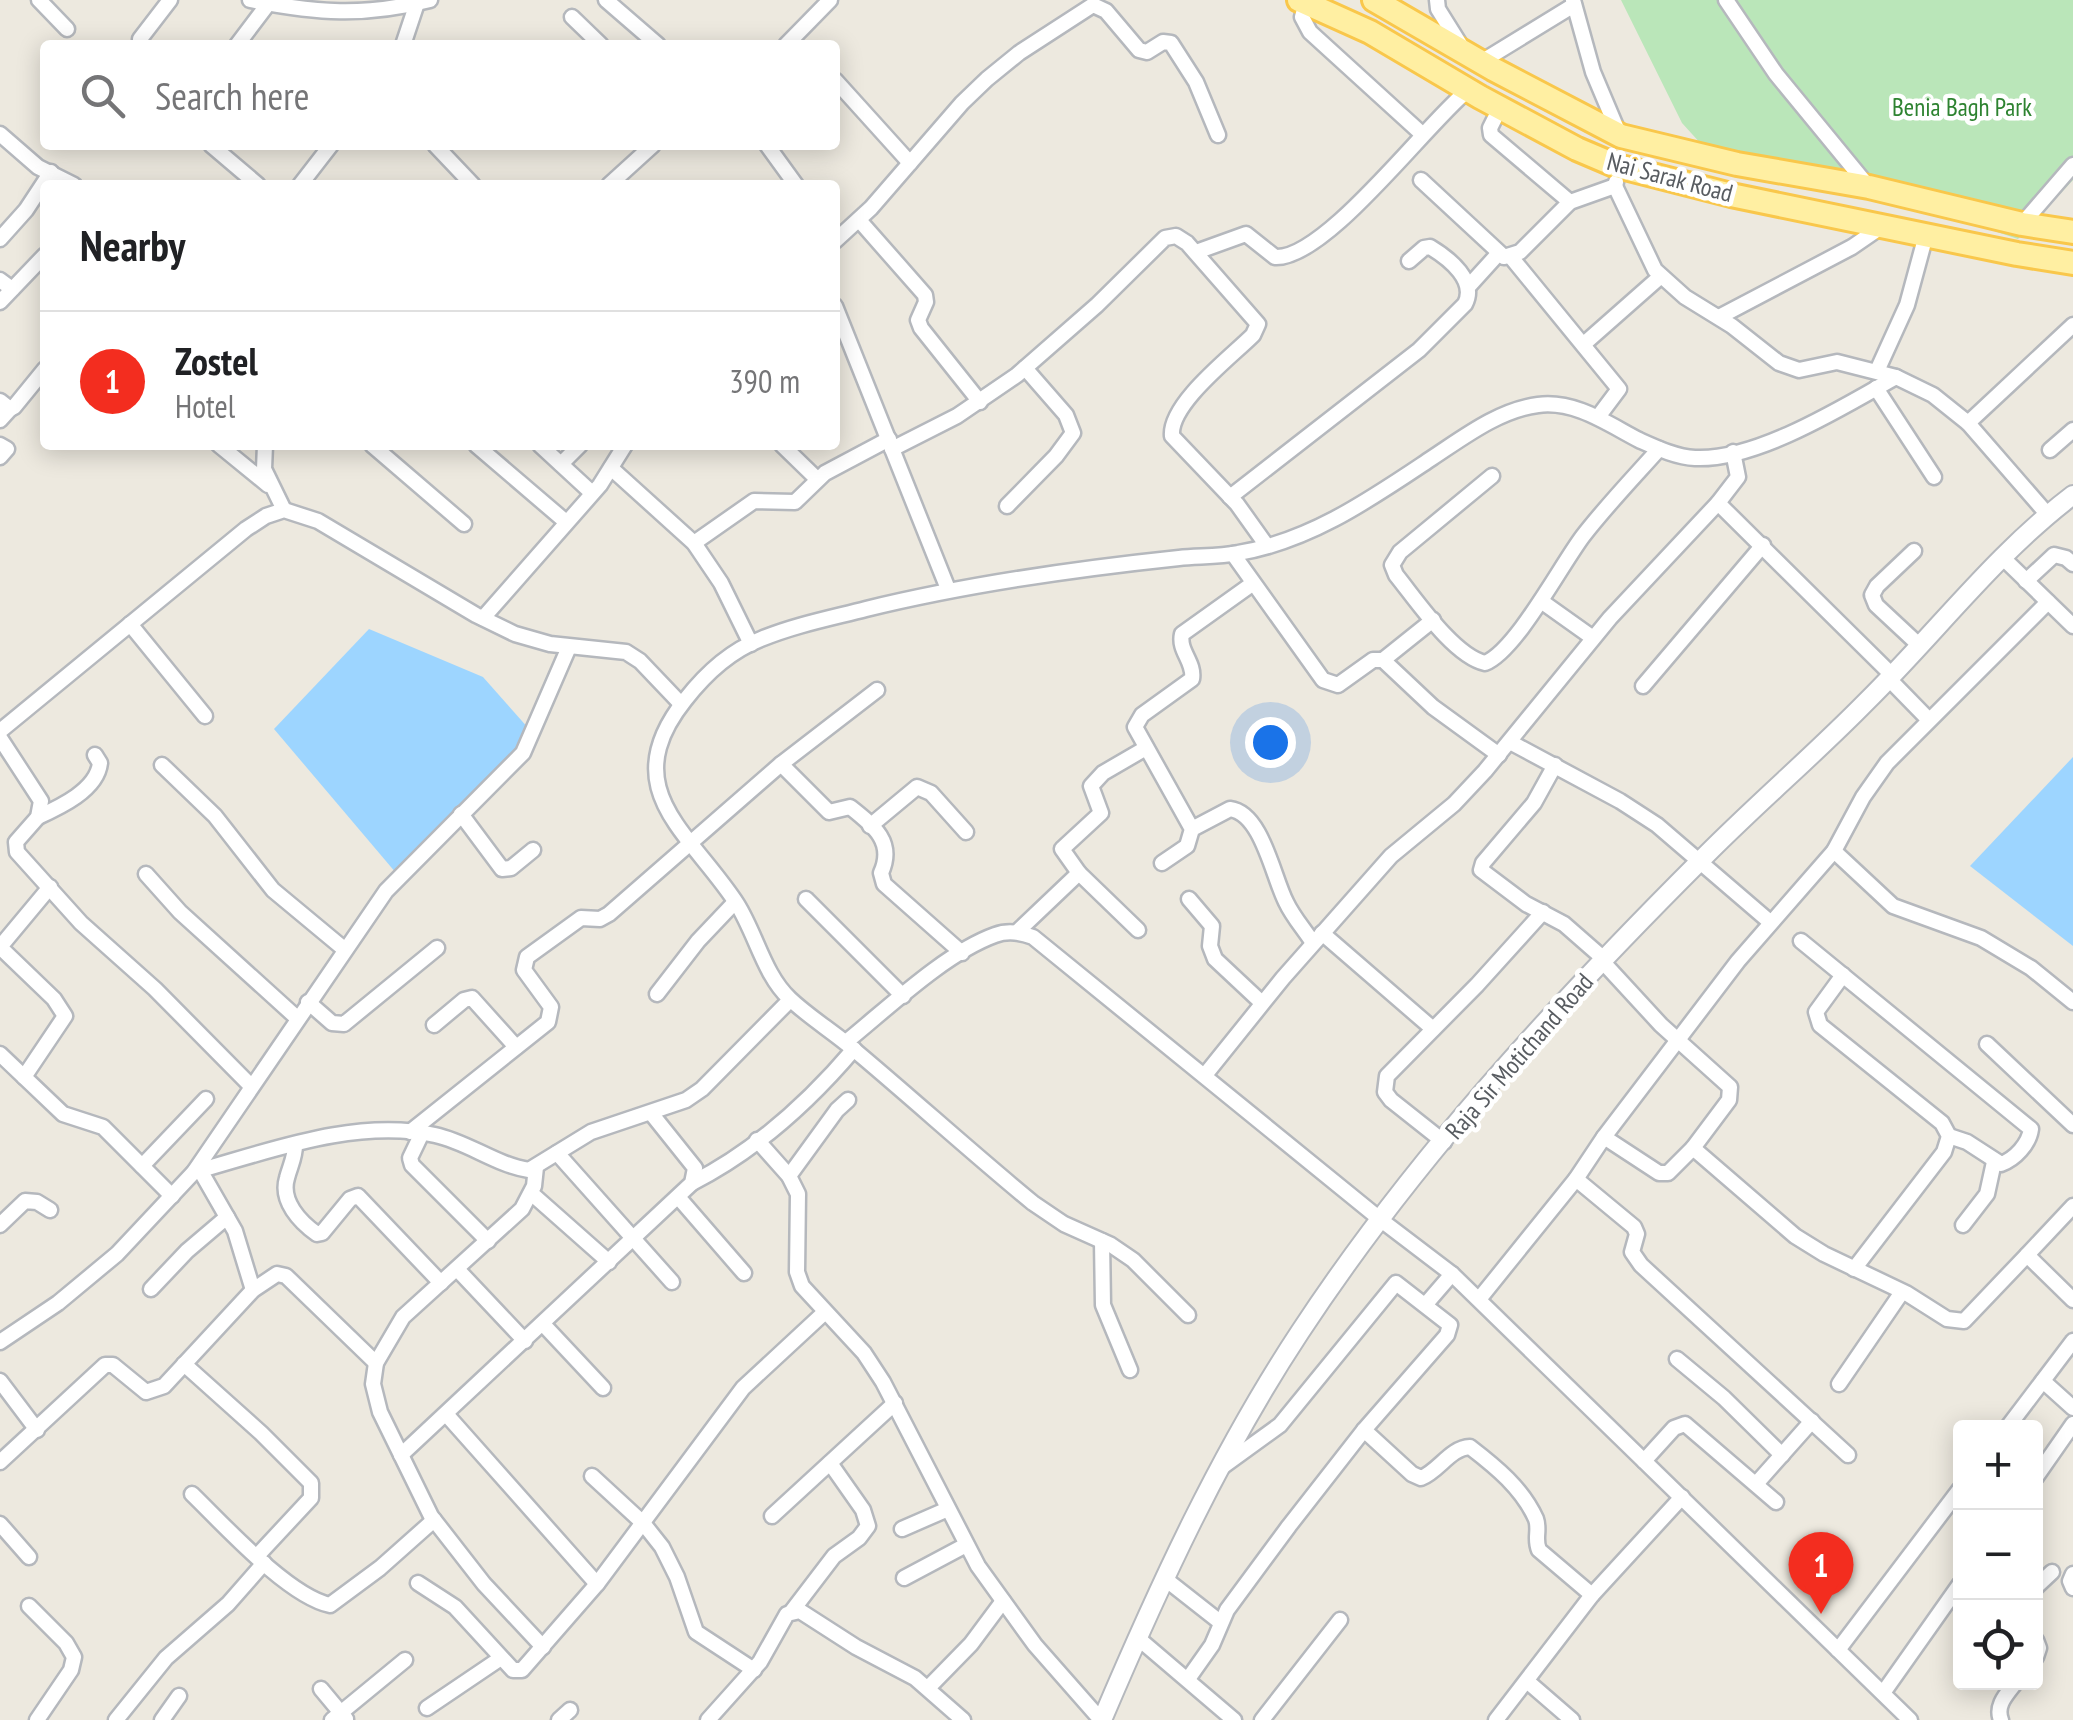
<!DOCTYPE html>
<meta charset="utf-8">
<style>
:root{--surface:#fff;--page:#f2f2f2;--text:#202124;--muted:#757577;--line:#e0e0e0;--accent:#f32d1f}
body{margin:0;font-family:"PT Sans Narrow",sans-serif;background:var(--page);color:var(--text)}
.controls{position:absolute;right:30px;bottom:30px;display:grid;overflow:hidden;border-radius:10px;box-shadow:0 5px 25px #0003}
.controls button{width:90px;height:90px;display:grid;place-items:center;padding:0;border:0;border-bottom:2px solid var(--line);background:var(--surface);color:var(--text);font:50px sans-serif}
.you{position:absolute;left:1270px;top:742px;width:35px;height:35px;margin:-25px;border:8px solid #fff;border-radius:50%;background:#1a73e8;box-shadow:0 0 0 15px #1a73e833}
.badge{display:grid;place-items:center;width:65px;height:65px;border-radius:50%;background:var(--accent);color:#fff;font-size:32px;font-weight:700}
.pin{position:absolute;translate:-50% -82px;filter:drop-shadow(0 2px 5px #0008)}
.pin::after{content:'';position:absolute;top:52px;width:35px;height:30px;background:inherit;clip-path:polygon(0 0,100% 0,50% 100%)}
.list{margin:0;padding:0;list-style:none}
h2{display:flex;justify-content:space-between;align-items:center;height:130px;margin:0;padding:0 40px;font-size:42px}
h2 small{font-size:32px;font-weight:400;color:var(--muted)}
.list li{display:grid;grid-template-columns:65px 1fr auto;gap:30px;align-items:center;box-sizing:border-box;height:140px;padding:0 40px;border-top:2px solid var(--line)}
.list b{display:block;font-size:38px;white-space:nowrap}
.list p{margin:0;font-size:32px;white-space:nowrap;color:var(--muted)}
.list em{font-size:32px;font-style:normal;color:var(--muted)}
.icon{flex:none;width:55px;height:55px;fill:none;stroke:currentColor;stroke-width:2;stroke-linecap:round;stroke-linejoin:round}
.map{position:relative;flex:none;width:2073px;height:1720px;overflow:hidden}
.search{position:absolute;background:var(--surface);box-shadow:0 5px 25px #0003;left:40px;top:40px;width:800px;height:110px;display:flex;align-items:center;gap:25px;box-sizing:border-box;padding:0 35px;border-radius:10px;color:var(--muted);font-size:38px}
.panel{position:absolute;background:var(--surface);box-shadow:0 5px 25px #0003;left:40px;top:180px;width:800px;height:270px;border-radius:10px}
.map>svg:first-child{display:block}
.green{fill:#bae6b9}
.water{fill:#9dd5ff}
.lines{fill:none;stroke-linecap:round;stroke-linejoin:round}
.minor-casing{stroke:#b5b8bd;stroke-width:19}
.tertiary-casing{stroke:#b5b8bd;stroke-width:22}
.primary-casing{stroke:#f9c74b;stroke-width:28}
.minor{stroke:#fff;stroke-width:14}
.tertiary{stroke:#fff;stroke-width:18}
.primary{stroke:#ffefa2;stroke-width:22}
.labels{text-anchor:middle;stroke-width:9;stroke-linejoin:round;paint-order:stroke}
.park-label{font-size:25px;fill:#2e8331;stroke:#fff}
.street-label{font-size:25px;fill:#585c61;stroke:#fff}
</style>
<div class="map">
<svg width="2073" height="1720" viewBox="0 0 2073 1720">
<rect width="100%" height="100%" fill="#ede9df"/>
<polygon class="green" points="1621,0 2073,0 2073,180 2018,239 1860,186 1702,145 1682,123"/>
<g class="water">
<polygon points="369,629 483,677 537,738 402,880 274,729"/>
<polygon points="2073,757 2073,946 1970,866"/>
</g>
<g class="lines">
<defs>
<g id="minor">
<polyline points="39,0 67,29"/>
<path d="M250,0C317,13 363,17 430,0"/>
<polyline points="606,0 658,45"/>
<polyline points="1437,0 1438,9 1463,49"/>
<polyline points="1573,0 1593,72 1620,136"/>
<polyline points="1726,0 1776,74 1868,186"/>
<polyline points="1306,3 1302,17 1310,32 1422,134"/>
<polyline points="572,17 601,45"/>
<polyline points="140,39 170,0"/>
<polyline points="237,45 268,4"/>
<polyline points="403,45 417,3"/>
<polyline points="786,45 830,0"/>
<polyline points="1481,62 1574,5"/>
<polyline points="835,80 910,163"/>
<polyline points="1500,108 1490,128 1491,135 1570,202"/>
<polyline points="0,134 38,167 74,185"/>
<polyline points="211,145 258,185"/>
<polyline points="435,145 473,185"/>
<polyline points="767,145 796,185"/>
<polyline points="1421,180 1504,257 1520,252 1570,202 1615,186 1616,182"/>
<polyline points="300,185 331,145"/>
<polyline points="609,185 653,145"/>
<polyline points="1615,186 1655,270 1685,297 1732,326 1779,363 1799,370 1837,362 1896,377"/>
<polyline points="859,220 925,295 926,302 918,320 921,328 980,402"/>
<polyline points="2022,224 2073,165"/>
<polyline points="0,239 26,210 51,172"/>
<polyline points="835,241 871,208 962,103 987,79 1019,53 1093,5 1106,11 1139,50 1147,52 1163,42 1171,43 1196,82 1218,135"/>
<path d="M1196,252L1246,234L1275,257C1325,260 1426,124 1468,90"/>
<polyline points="1511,257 1619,389 1598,417"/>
<polyline points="0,280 12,289"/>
<polyline points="1469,286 1498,254"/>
<polyline points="0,302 45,255"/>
<polyline points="835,306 948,589"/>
<polyline points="1719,317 1852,247 1884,225"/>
<polyline points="1585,343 1661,276"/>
<polyline points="1877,371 1907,305 1926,235"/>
<polyline points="1876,388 1934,477"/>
<polyline points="0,401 10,409 14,407 45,369"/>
<polyline points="0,420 10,409"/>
<polyline points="1968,423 2048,515"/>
<polyline points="0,445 7,449 0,457"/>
<polyline points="219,445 268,485"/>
<polyline points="265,445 264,469 284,510"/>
<polyline points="372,445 464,524"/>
<polyline points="476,445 566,522"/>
<polyline points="540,445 592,493"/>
<polyline points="782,445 817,479"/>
<path d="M892,449L957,416L1017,375L1097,305L1165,238L1176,236L1187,243L1258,324L1253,335C1231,357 1169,404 1172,436L1237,504L1267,546"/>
<polyline points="2050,450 2073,430"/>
<polyline points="561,464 580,445"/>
<polyline points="611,468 694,543 721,583 751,644"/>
<path d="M1492,476L1400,552L1392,565L1396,575C1417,601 1454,656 1485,663C1516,651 1561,565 1583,536C1607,505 1634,477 1659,449"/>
<path d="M1230,497L1419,350L1465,304C1477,281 1450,259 1430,247L1424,248L1409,261"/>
<polyline points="1718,503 1892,675"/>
<polyline points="1007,506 1056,456 1073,433 1066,415 1025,368"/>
<polyline points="694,543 754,501 795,502 825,473 889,439"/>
<polyline points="1914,551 1877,586 1872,595 1876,605 1920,646"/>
<polyline points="1233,554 1323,680 1338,685 1373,660 1383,660 1433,707 1499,755"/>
<polyline points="2002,557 2073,626"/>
<polyline points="2026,581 2054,555 2066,558 2073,564"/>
<polyline points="1541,601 1593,638"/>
<polyline points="483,618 600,485 625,445"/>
<polyline points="130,624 205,716"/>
<polyline points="1383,660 1433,620"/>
<polyline points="1889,679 1929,720"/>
<polyline points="1643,686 1763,545"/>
<polyline points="0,731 246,529 266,516 284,510 318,521 476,615 515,634 550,644 626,652 640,661 681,704"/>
<polyline points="0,738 41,801 38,817 16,842 17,852 81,923 155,989 251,1086"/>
<polyline points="1510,742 1620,801 1657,825 1770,922"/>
<path d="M781,764L829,812L850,807C874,826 895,842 881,873L884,884L962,953"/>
<polyline points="162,765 215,816 273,890 344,949"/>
<polyline points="1555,765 1534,803 1483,863 1481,870 1526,904 1564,924 1604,959"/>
<polyline points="461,814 502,869 511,868 533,850"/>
<path d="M38,817C60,807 97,790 100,763L95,755"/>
<polyline points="870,826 917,787 931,793 966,832"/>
<path d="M1192,829L1230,809C1262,813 1273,877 1286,902C1293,917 1304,929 1313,943"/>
<polyline points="1834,851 1893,906 1981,938 2031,968 2073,1002"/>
<path d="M1162,863L1187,846L1192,829L1135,727L1142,715L1192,679C1195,662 1178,651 1182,634L1252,584"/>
<polyline points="1079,873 1062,849 1101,813 1091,786 1103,773 1146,748"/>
<polyline points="146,874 180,912 297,1018"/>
<polyline points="806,899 903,996"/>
<polyline points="1189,899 1212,926 1210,946 1215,959 1262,1003"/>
<polyline points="1018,931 1079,873 1138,930"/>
<polyline points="1322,933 1433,1029"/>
<path d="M1801,941L2031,1129C2029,1144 2015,1159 2001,1164L1967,1142L1949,1136"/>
<polyline points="1602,961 1661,1025 1730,1087 1729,1100 1693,1148"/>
<polyline points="1843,975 1816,1012 1820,1025 1942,1123 1949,1136 1944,1152 1854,1269"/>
<polyline points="657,994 698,941 735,902"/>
<polyline points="308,1002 332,1023 344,1024 437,948"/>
<polyline points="434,1025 464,1000 472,998 516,1047"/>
<path d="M846,1042C887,1009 945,953 995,935C1008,930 1020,932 1033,937L1381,1220L1452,1274L1910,1720"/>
<polyline points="1987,1044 2073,1125"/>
<polyline points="0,1054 63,1114 103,1127 172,1196"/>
<polyline points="1205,1075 1283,978 1391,856 1454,804 1485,771 1610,618 1718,503 1738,477 1733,452"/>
<polyline points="24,1077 65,1016 54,999 0,947 50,887"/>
<polyline points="410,1132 548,1022 551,1007 524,970 527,957 581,918 600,919 609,914 781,764 877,690"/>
<polyline points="422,1133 410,1158 412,1165 488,1241"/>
<polyline points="1604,1137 1738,961 1834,851 1863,797 1887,763 2048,602"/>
<polyline points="757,1140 789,1176 798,1194 797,1272 802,1286 864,1353 883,1382 978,1566 1035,1645 1101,1720"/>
<polyline points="1444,1142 1391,1100 1385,1092 1387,1076 1477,985 1543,912"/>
<path d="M295,1145C295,1158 290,1166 287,1178C280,1201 300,1222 317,1234L322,1233L350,1199L358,1196L441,1283"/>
<polyline points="557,1153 672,1282"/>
<polyline points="142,1166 206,1099"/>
<polyline points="536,1167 534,1186 522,1209 403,1317 376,1363 373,1384 380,1412 431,1516 484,1584 543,1647"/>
<polyline points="200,1170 235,1231 253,1290"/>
<path d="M194,1172C270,1151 355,1118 435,1135C468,1142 496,1165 529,1170L591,1132L686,1100L702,1089L790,1000"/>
<polyline points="789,1176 837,1110 848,1100"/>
<polyline points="1576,1179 1634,1227 1637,1234 1632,1252 1641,1265 1848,1455"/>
<path d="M692,1183C755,1151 809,1102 854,1049"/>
<polyline points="531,1193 609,1262"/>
<polyline points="679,1198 744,1273"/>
<polyline points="2073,1206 2027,1255 2073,1300"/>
<polyline points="0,1225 25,1201 37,1202 50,1210"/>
<polyline points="1963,1225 1987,1194 1994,1162"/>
<polyline points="1102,1241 1103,1305 1130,1370"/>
<polyline points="457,1269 525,1341"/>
<polyline points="151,1289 187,1251 227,1217"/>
<polyline points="1480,1298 1576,1179 1604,1137 1659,1173 1668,1173 1693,1148 1795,1236 1824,1254 1906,1293 1947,1319 1964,1321 2027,1255"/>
<polyline points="1426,1304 1452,1274"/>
<path d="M1188,1315L1133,1260L1111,1245L1064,1224L1033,1203C972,1153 913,1099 852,1048C832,1031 809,1017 790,999C764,975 756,934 737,904C690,832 614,789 685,700C706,673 730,651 761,639C795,625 831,618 866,609C968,584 1074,569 1179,558C1198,556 1219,557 1238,553C1311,541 1372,498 1432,458C1464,437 1499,410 1538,405C1575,400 1608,424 1639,440C1657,448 1676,457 1695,458C1756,461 1843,407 1896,377L1933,395L1968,423L2073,325"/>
<polyline points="543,1324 603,1388"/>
<polyline points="0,1342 58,1303 117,1254 194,1172 386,891 523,753 569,647"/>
<polyline points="1677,1359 1724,1398 1782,1455"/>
<polyline points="184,1364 261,1433 311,1483 311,1498 257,1556"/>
<polyline points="0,1381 37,1430"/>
<polyline points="2043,1381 2073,1408"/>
<polyline points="1839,1384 1902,1292"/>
<polyline points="446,1414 597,1584"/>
<polyline points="2007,1428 2073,1341"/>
<path d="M1364,1430L1412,1474L1421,1478C1439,1471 1450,1448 1470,1447C1496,1467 1522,1488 1536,1519C1540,1530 1534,1539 1539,1550L1592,1595"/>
<polyline points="401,1455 692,1183 695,1168 651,1113"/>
<polyline points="1644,1461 1674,1428 1685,1424 1776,1502"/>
<polyline points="0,1462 105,1365 113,1365 146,1392 164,1386 253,1290 277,1274 286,1276 376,1363"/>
<polyline points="592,1476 643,1523 662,1547 677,1577 696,1632 754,1670"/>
<polyline points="2036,1477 2073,1424"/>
<polyline points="1756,1484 1812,1421"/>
<path d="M192,1494C224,1525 288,1596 330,1605L380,1568L434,1520"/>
<polyline points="772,1516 895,1403"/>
<polyline points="0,1524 29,1557"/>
<polyline points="902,1529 948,1509"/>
<polyline points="2073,1574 2070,1581 2073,1588"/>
<polyline points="904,1578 966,1545"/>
<polyline points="1164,1578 1220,1622"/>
<polyline points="418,1583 455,1607 513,1670 522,1670 597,1584 743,1388 825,1312"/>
<polyline points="2036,1587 2052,1572"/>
<polyline points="29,1606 66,1643 74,1657 71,1670 37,1720"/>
<polyline points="792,1611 834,1556 859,1538 868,1526 863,1510 830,1463"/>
<polyline points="1139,1639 1234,1720"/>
<polyline points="2036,1640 2039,1648 2036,1657"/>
<polyline points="1838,1650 1960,1489"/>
<polyline points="1188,1679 1212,1645 1227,1610 1289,1526 1364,1430 1447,1335 1450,1325 1396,1283 1280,1425 1222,1467"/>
<polyline points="1527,1681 1572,1720"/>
<polyline points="928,1688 971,1644 1003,1601"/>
<polyline points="321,1689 346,1719"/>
<polyline points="1883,1693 1960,1584"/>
<polyline points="427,1708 501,1658"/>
<polyline points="116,1720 166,1658 228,1604 264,1563"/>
<polyline points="162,1720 179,1696"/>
<polyline points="332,1720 405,1660"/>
<polyline points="559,1720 570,1710"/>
<polyline points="708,1720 760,1662 787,1614 800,1611 856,1647 915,1678 963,1720"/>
<polyline points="1262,1720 1340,1620"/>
<polyline points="1496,1720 1592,1595 1682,1497"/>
<path d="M2001,1720C1995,1705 2007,1694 2016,1682"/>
</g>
<path id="tertiary" d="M1102,1720C1159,1586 1220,1453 1300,1332C1413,1160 1555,1006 1700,861C1754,806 1812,757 1866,702C1936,633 1995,554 2073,495"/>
<g id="primary">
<polyline points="1299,0 1370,32 1480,97 1577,149 1617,166 1731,195 2017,254 2073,263"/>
<polyline points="1374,0 1493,69 1621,136 1737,164 1869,187 2022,224 2073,232"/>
</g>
</defs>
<use href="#minor" class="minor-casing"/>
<use href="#tertiary" class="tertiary-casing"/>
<use href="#primary" class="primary-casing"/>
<use href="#minor" class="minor"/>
<use href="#tertiary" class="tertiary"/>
<use href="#primary" class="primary"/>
</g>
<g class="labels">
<g class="park-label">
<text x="1962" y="116">Benia Bagh Park</text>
</g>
<g class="street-label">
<text transform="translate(1670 177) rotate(15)" y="9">Nai Sarak Road</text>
<text transform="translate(1519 1056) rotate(-49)" y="9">Raja Sir Motichand Road</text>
</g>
</g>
</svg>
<div class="controls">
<button>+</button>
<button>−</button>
<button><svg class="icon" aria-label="locate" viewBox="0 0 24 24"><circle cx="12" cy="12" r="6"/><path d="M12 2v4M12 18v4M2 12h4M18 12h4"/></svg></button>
</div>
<div class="you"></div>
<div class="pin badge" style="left:1821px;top:1614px">1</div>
<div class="search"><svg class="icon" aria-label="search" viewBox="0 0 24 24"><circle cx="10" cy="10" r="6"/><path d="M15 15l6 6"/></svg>Search here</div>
<section class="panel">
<h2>Nearby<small></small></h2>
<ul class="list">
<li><span class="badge">1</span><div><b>Zostel</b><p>Hotel</p></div><em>390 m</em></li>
</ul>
</section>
</div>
